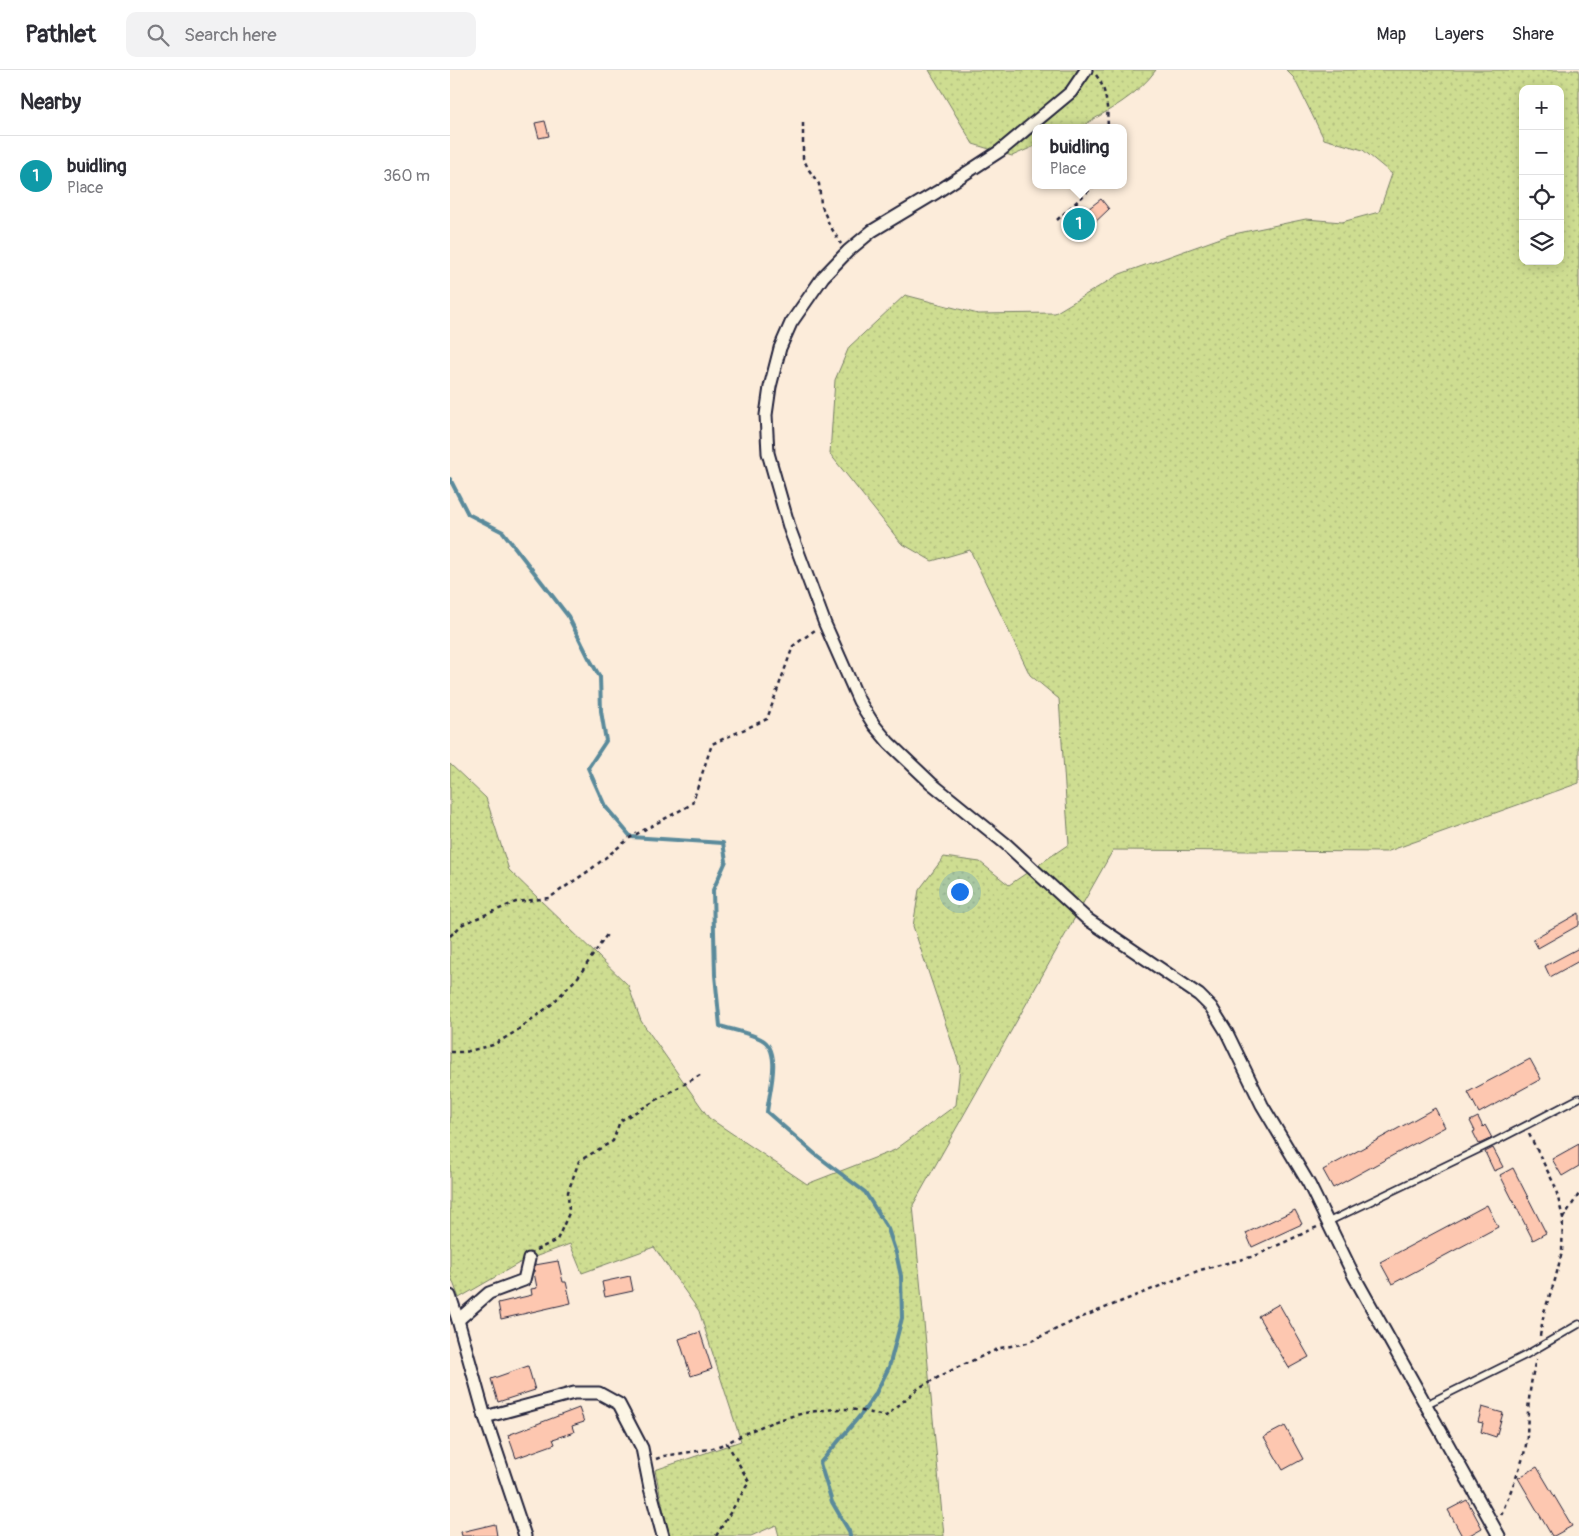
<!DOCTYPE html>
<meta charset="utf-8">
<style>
:root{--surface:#fff;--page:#f2f2f3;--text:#2b2b33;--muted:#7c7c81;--line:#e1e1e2;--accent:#111827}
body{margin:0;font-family:Pangolin,sans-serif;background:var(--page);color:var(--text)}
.controls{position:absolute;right:15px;top:15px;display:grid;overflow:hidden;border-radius:10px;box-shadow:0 2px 12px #0003}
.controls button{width:45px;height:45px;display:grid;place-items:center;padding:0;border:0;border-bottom:1px solid var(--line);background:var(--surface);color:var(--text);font:25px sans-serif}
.you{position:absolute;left:509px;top:821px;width:18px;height:18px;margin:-12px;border:4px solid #fff;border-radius:50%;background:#1a73e8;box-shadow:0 0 0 8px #1a73e833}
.badge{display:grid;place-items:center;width:32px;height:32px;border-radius:50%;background:var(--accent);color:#fff;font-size:16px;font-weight:700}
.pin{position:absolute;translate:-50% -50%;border:2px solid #fff;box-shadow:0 1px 5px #0006}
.popup{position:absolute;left:582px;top:54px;width:95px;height:65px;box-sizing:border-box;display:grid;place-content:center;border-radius:10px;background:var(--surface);filter:drop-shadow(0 1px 4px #0005);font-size:16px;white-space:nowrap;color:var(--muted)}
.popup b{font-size:19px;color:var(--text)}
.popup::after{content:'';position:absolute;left:50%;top:100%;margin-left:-10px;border:10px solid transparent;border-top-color:var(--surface)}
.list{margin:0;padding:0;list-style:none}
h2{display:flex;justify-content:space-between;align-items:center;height:65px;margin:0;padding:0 20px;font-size:21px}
h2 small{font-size:16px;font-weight:400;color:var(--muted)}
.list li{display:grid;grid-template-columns:32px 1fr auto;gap:15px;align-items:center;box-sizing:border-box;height:80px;padding:0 20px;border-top:1px solid var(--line)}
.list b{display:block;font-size:19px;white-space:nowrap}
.list p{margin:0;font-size:16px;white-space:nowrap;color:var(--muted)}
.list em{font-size:16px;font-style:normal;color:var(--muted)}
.icon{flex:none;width:28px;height:28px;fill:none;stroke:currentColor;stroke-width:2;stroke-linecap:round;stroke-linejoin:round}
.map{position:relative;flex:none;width:1129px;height:1466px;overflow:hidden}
header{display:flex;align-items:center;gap:30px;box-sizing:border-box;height:70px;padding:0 25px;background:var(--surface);border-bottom:1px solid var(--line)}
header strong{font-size:24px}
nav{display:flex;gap:28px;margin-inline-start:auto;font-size:18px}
.search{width:350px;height:45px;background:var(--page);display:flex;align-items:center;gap:12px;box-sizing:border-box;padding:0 18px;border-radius:10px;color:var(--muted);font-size:19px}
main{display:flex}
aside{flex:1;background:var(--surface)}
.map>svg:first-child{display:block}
.grass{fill:url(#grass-dots);stroke:#788066;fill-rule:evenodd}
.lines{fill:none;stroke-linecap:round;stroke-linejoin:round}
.stream{stroke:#5a8a9b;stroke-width:4}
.building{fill:#fdc7b0;stroke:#22223b}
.lane-casing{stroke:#22223b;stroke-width:9}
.street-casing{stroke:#22223b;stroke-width:15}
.path{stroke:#22223b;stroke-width:2.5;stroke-dasharray:4 4;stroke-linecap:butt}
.lane{stroke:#fcf5e5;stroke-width:5.5}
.street{stroke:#fcf5e5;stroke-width:11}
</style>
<header>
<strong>Pathlet</strong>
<div class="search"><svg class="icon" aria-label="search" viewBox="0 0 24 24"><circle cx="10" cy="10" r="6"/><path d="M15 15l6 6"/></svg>Search here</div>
<nav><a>Map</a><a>Layers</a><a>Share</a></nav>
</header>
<main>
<aside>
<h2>Nearby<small></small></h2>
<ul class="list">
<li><span class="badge" style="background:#0f9aa8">1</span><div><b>buidling</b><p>Place</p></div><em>360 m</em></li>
</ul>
</aside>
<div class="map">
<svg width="1129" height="1466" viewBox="0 0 1129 1466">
<defs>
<pattern id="grass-dots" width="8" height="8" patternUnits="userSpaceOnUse" patternTransform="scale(1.25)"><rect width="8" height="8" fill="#cedd91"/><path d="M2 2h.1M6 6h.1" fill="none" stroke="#b1bd7e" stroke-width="1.8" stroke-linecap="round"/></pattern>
</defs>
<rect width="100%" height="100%" fill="#fcecda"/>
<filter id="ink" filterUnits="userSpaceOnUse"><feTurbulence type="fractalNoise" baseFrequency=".02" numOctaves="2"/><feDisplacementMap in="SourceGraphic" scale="10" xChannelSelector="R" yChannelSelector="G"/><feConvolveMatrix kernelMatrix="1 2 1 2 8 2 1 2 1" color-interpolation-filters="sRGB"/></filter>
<g filter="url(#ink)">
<g class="grass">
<path d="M479,0H706C687,26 659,40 632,56L628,58H585V76L562,86L523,74Z"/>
<path d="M836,0H1129V713L936,782L663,780L463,1135L494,1466H329L326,1455L301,1466H219L205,1400L291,1371L249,1241L204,1177L132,1203L120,1174L71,1192L9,1228L0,1204V694L36,728L59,800L178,915L191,951L259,1048L357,1114L445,1080L506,1035L510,997L463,856L469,820L494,787L530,792L559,815L619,774L609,629L580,605L520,480L482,491L451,473L380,384L385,310L399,277L455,225L528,244L605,243L670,204L779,165L856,149L892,152L929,142L942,104L913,80L874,69L844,8ZM1073,19H1110V191H1073Z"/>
</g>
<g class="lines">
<path class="stream" d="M0,409L18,444L53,462L118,546L139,588L150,607L151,641L156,671L138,698L155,736L181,767L273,773L276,791L263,820L265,905L270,956C283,960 299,963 311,969C333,980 319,1022 317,1042L365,1084L415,1122L438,1159L446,1183L451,1206L452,1248L439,1297L425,1325L413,1342L370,1393L382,1432L399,1461L400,1466"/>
</g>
<g class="building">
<polygon points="95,51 99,66 89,68 85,53"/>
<polygon points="651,129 659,139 639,158 630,162 619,149 630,145"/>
<polygon points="1129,843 1129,855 1088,878 1083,869"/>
<polygon points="1129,878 1129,891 1100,907 1095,896"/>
<polygon points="1080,989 1091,1009 1029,1043 1018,1022"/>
<polygon points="985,1038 995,1057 883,1118 873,1100"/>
<polygon points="1028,1047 1033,1057 1035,1055 1042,1068 1029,1074 1023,1062 1025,1061 1020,1051"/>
<polygon points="1129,1074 1129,1096 1112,1106 1102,1089"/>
<polygon points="1043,1078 1053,1097 1044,1101 1035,1082"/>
<polygon points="1063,1098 1096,1163 1083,1170 1050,1105"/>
<polygon points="1037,1135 1048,1157 942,1214 930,1192"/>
<polygon points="845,1140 852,1154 802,1177 796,1163"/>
<polygon points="108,1191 113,1212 116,1212 121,1233 51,1249 48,1233 82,1225 81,1219 87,1218 84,1202 85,1195"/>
<polygon points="180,1206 183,1221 155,1227 152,1212"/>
<polygon points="829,1234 859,1287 839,1298 808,1246"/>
<polygon points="250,1262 262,1299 241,1306 229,1269"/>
<polygon points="78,1296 85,1320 48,1332 41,1309"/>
<polygon points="1032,1337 1053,1343 1046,1367 1031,1362 1033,1353 1028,1352"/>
<polygon points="129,1338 134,1352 122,1356 124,1362 103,1369 105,1374 66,1388 58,1365"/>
<polygon points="835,1356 853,1389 833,1400 814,1367"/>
<polygon points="1087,1397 1122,1456 1104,1466 1102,1466 1068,1408"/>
<polygon points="1017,1430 1032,1458 1018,1466 1012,1466 998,1440"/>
<polygon points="45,1454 47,1466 12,1466 11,1462"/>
</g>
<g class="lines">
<defs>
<g id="lane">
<polyline points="878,1152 1042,1073 1129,1028"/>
<polyline points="977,1334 1074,1286 1129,1254"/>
</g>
<g id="street">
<polyline points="636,0 621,22 550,81 487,122 422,161 398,181 373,207 341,253 330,278 320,317 316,345 318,383 340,460 375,554 409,631 424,655 439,673 481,713 556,774 637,849 749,925 761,937 776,961 812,1035 859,1114 904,1206 1049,1466"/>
<polyline points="0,1226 8,1250 35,1347 75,1466"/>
<polyline points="8,1250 39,1223 74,1210 79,1189"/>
<polyline points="35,1347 124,1323 149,1323 169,1334 192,1378 200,1418 213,1466"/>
</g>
</defs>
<use href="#lane" class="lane-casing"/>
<use href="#street" class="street-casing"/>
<g class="path">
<path d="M646,5C658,21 657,39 658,58"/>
<polyline points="353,53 353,88 359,100 369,114 371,134 379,154 391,174"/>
<polyline points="607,150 645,115"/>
<polyline points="0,866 13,854 66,832 99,828 140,800 181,767 242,734 262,674 317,649 343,576 365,560"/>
<polyline points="0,982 15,982 43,975 65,962 102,934 128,907 158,863"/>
<polyline points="1079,1064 1105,1116 1113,1148 1112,1182 1105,1210 1094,1242 1090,1266"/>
<polyline points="1113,1148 1129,1124"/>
<polyline points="86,1180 107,1170 119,1143 118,1122 129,1091 163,1071 170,1051 250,1005"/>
<polyline points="206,1389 214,1386 260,1379 277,1373"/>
<path d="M1051,1445C1059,1425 1068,1405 1074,1384C1078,1370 1077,1356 1078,1342C1079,1324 1082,1306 1086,1289"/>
<path d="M266,1466L299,1412L277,1373C313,1353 353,1339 394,1339C408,1339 423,1344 436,1346L470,1317L504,1299L550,1278L577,1273L630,1248L750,1200L805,1186L867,1157"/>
</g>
<use href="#lane" class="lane"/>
<use href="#street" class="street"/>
</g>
</g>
</svg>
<div class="controls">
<button>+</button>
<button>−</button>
<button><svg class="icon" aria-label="locate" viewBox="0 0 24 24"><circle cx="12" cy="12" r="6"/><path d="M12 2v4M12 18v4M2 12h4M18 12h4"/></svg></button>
<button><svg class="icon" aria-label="layers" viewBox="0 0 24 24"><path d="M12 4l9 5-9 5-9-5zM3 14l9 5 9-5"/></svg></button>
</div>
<div class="you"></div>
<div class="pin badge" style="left:629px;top:154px;background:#0f9aa8">1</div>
<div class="popup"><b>buidling</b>Place</div>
</div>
</main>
